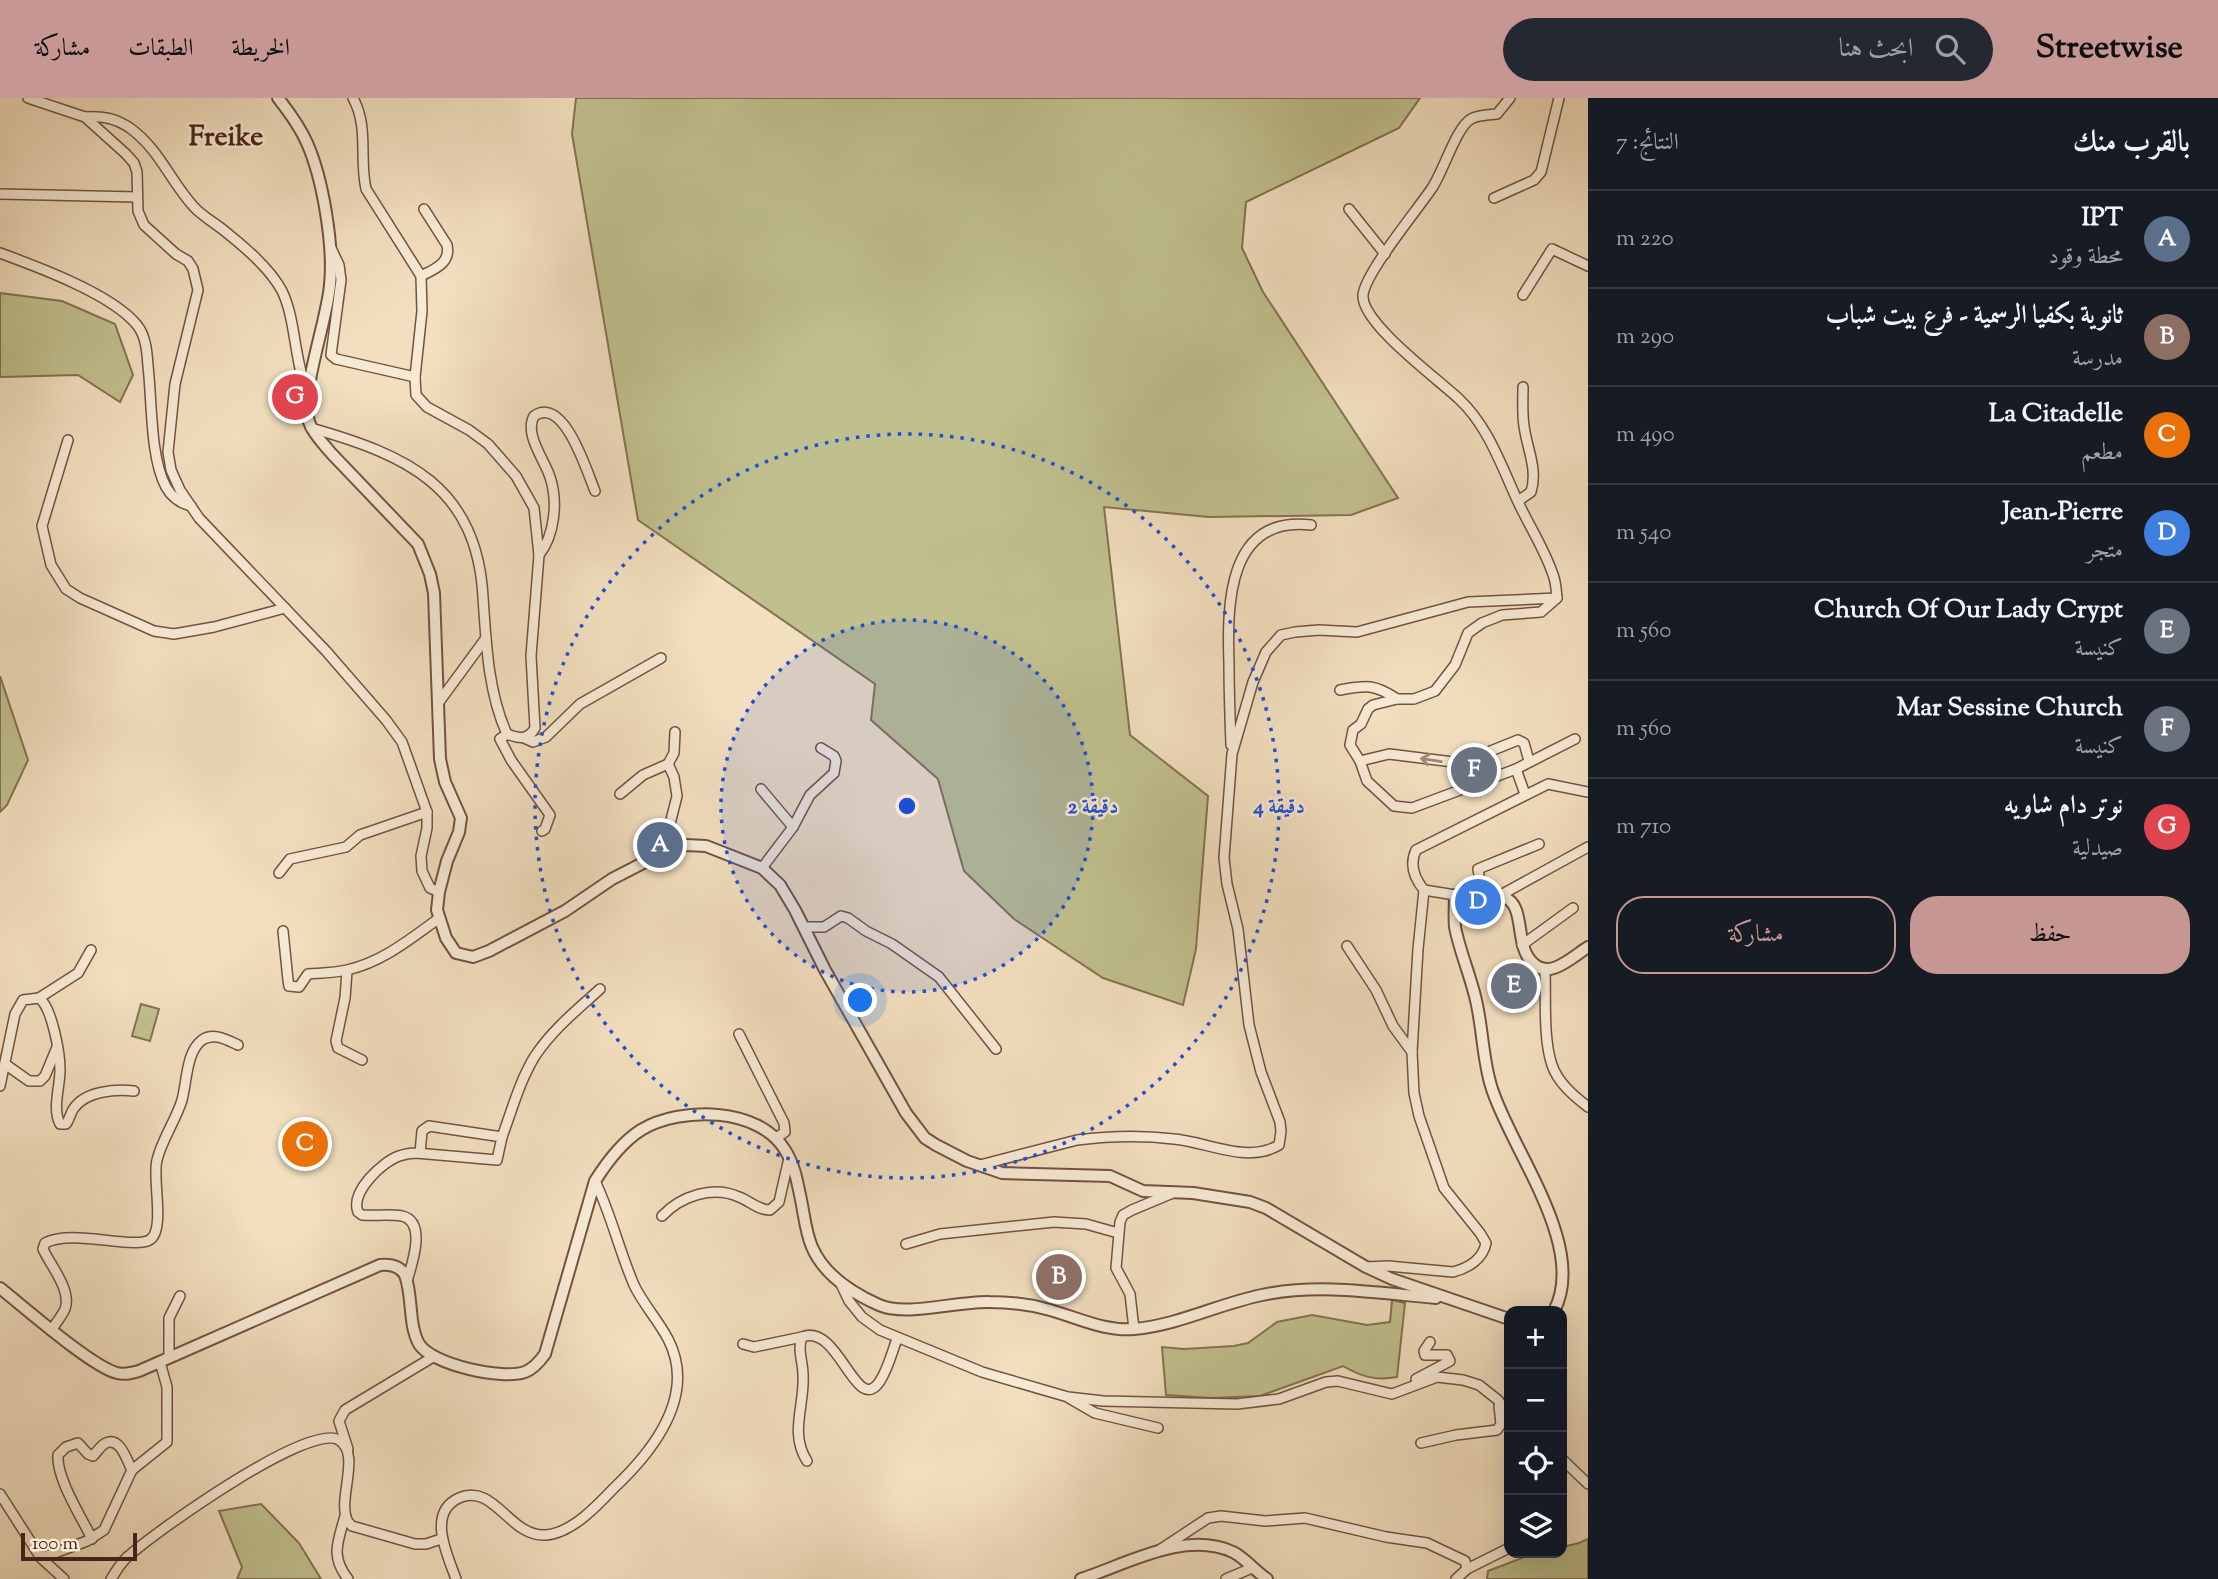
<!DOCTYPE html>
<html lang="ar">
<meta charset="utf-8">
<style>
:root{--surface:#171b24;--page:#242831;--text:#f1f3f6;--muted:#9ea1a6;--line:#363941;--accent:#c59692}
body{margin:0;font-family:"Sorts Mill Goudy",Amiri,serif;background:var(--page);color:var(--text);direction:rtl}
.controls{position:absolute;right:21px;bottom:21px;display:grid;overflow:hidden;border-radius:14px;box-shadow:0 7px 28px #0002}
.controls button{width:63px;height:63px;display:grid;place-items:center;padding:0;border:0;border-bottom:2px solid var(--line);background:var(--surface);color:var(--text);font:35px sans-serif}
.scale{position:absolute;left:21px;bottom:18px;width:116px;box-sizing:border-box;padding-left:7px;border:4px solid #482416;border-top:0;font-size:19px;line-height:24px;white-space:nowrap;color:#482416;-webkit-text-stroke:5px #f7ead5;paint-order:stroke}
.you{position:absolute;left:861px;top:903px;width:24px;height:24px;margin:-18px;border:5px solid #fff;border-radius:50%;background:#1a73e8;box-shadow:0 0 0 10px #1a73e833}
.badge{display:grid;place-items:center;width:46px;height:46px;border-radius:50%;background:var(--accent);color:#fff;font-size:23px;font-weight:700}
.pin{position:absolute;translate:-50% -50%;border:4px solid #fff;box-shadow:0 2px 7px #0006}
.list{margin:0;padding:0;list-style:none}
h2{display:flex;justify-content:space-between;align-items:center;height:91px;margin:0;padding:0 28px;font-size:30px}
h2 small{font-size:23px;font-weight:400;color:var(--muted)}
.list li{display:grid;grid-template-columns:46px 1fr auto;gap:21px;align-items:center;box-sizing:border-box;height:98px;padding:0 28px;border-top:2px solid var(--line)}
.list b{display:block;font-size:26px;white-space:nowrap}
.list p{margin:0;font-size:23px;white-space:nowrap;color:var(--muted)}
.list em{font-size:23px;font-style:normal;color:var(--muted)}
.actions{display:flex;gap:14px;padding:21px 28px}
.actions a{flex:1;padding:16px 0;border:2px solid var(--accent);border-radius:28px;text-align:center;font-size:24px;color:var(--accent)}
.actions .main{background:var(--accent);color:#111}
.icon{flex:none;width:38px;height:38px;fill:none;stroke:currentColor;stroke-width:2;stroke-linecap:round;stroke-linejoin:round}
.map{position:relative;flex:none;width:1588px;height:1481px;overflow:hidden;direction:ltr}
header{display:flex;align-items:center;gap:42px;box-sizing:border-box;height:98px;padding:0 35px;background:var(--accent);color:#111}
header strong{font-size:33px}
nav{display:flex;gap:38px;margin-inline-start:auto;font-size:24px}
.search{width:490px;height:63px;background:var(--page);display:flex;align-items:center;gap:18px;box-sizing:border-box;padding:0 24px;border-radius:38px;color:var(--muted);font-size:26px}
main{display:flex}
aside{flex:1;background:var(--surface)}
.map>svg:first-child{display:block}
.green{fill:#c0c08e;stroke:#847252;stroke-width:2}
.lines{fill:none;stroke-linecap:round;stroke-linejoin:round}
.minor-casing{stroke:#725340;stroke-width:12}
.tertiary-casing{stroke:#725340;stroke-width:14}
.minor{stroke:#f7ead5;stroke-width:9}
.tertiary{stroke:#f7ead5;stroke-width:10}
.oneway{stroke:#a08776}
.ring{fill:none;stroke:#1d4ed8;stroke-width:3.5;stroke-dasharray:3.5 7}
.labels{text-anchor:middle;stroke-width:5;stroke-linejoin:round;paint-order:stroke}
.quarter-label{font-size:28px;font-weight:bold;fill:#482416;stroke:#f7ead5}
.centre{fill:#1d4ed8;stroke:#f7ead5;stroke-width:3.5}
.ring-label{font-size:21px;text-anchor:middle;font-weight:bold;fill:#1d4ed8;stroke:#f7ead5;stroke-width:5;stroke-linejoin:round;paint-order:stroke}
</style>
<header>
<strong>Streetwise</strong>
<div class="search"><svg class="icon" aria-label="search" viewBox="0 0 24 24"><circle cx="10" cy="10" r="6"/><path d="M15 15l6 6"/></svg>ابحث هنا</div>
<nav><a>الخريطة</a><a>الطبقات</a><a>مشاركة</a></nav>
</header>
<main>
<aside>
<h2>بالقرب منك<small>النتائج: 7</small></h2>
<ul class="list">
<li><span class="badge" style="background:#5c6f8a">A</span><div><b>IPT</b><p>محطة وقود</p></div><em>220 m</em></li>
<li><span class="badge" style="background:#8d6e63">B</span><div><b>ثانوية بكفيا الرسمية - فرع بيت شباب</b><p>مدرسة</p></div><em>290 m</em></li>
<li><span class="badge" style="background:#e8710a">C</span><div><b>La Citadelle</b><p>مطعم</p></div><em>490 m</em></li>
<li><span class="badge" style="background:#3f7fe0">D</span><div><b>Jean-Pierre</b><p>متجر</p></div><em>540 m</em></li>
<li><span class="badge" style="background:#6b7280">E</span><div><b>Church Of Our Lady Crypt</b><p>كنيسة</p></div><em>560 m</em></li>
<li><span class="badge" style="background:#6b7280">F</span><div><b>Mar Sessine Church</b><p>كنيسة</p></div><em>560 m</em></li>
<li><span class="badge" style="background:#e0444e">G</span><div><b>نوتر دام شاويه</b><p>صيدلية</p></div><em>710 m</em></li>
</ul>
<div class="actions"><a class="main">حفظ</a><a>مشاركة</a></div>
</aside>
<div class="map">
<svg width="1588" height="1481" viewBox="0 0 1588 1481">
<rect width="100%" height="100%" fill="#f2dfbf"/>
<filter id="stains"><feTurbulence type="fractalNoise" baseFrequency=".00286" numOctaves="4"/><feColorMatrix values="0 0 0 0 .2 0 0 0 0 .09 0 0 0 0 .02 0 0 0 .5 -.17"/></filter>
<radialGradient id="worn" r=".72"><stop offset=".6" stop-color="#630" stop-opacity="0"/><stop offset="1" stop-color="#630" stop-opacity=".3"/></radialGradient>
<g class="green">
<polygon points="576,0 1420,0 1399,30 1246,104 1242,150 1263,194 1398,400 1351,417 1209,419 1104,409 1130,637 1208,698 1196,851 1183,907 1103,880 1014,821 964,773 938,681 871,622 875,586 638,422 572,36"/>
<polygon points="0,195 62,203 115,226 133,277 120,304 78,277 0,279"/>
<polygon points="0,578 28,662 7,707 0,714"/>
<polygon points="141,906 159,911 150,943 132,938"/>
<path d="M1392,1202L1405,1205L1397,1279C1376,1283 1362,1279 1343,1268L1260,1298L1211,1300L1166,1297L1162,1249L1184,1251L1234,1248L1248,1245L1277,1224L1312,1217L1367,1227L1390,1224Z"/>
<polygon points="261,1406 299,1445 321,1481 237,1481 242,1469 219,1413"/>
<polygon points="1588,1441 1588,1481 1487,1481 1488,1473 1535,1455 1562,1455 1562,1449 1579,1445"/>
</g>
<g class="lines">
<defs>
<g id="minor">
<polyline points="28,0 85,19 126,56 134,65 137,74 138,113 144,127 176,156 188,163 193,171 198,192 175,286 168,354 171,372 180,392 199,420 326,553 386,622 402,644 427,714 427,730 421,758 422,773 430,790 439,794"/>
<path d="M1510,0L1497,16C1489,17 1478,17 1471,21C1457,28 1443,74 1432,90C1418,111 1365,175 1363,197C1361,225 1438,281 1459,301C1489,329 1502,370 1519,406C1530,429 1544,451 1552,474C1556,482 1556,491 1557,500L1541,514L1502,517L1482,525L1468,535L1455,567L1435,593L1414,601H1397L1373,607L1368,611L1361,626L1353,632L1350,647L1360,663L1367,683L1394,708L1412,710L1516,671"/>
<path d="M85,19C103,18 115,20 130,30C160,52 170,83 194,109C203,119 217,126 227,135C246,150 271,172 282,193C296,221 294,264 308,296"/>
<polyline points="0,96 137,99"/>
<polyline points="1494,100 1534,82 1541,74 1559,0"/>
<polyline points="1349,111 1385,156"/>
<polyline points="331,150 339,167 341,182 331,257 336,261 415,279"/>
<path d="M0,155C38,169 112,196 137,227C146,238 147,254 148,268C152,301 150,360 166,389C172,400 180,405 191,408"/>
<path d="M421,178C435,171 451,165 447,147L424,111"/>
<polyline points="1523,197 1552,151 1588,168"/>
<path d="M311,330C406,357 477,388 483,499C486,543 488,595 507,636C519,641 528,642 535,630L531,558L539,457L534,410L516,378L488,346L469,332L427,309L416,297L415,279L422,213L421,178L366,91C359,61 369,29 353,0"/>
<polyline points="68,342 42,428 51,467 66,491 80,500 154,533 174,536 214,529 285,510"/>
<path d="M1518,403L1531,394C1538,371 1527,351 1524,328C1522,315 1523,302 1523,289"/>
<path d="M539,457C555,437 558,403 550,379C544,361 524,336 534,318C564,297 587,374 595,393"/>
<path d="M1340,592C1366,587 1375,586 1397,601"/>
<polyline points="439,604 486,540"/>
<polyline points="507,636 500,641 511,662 550,717 545,731 542,733"/>
<polyline points="524,640 533,644 546,639 580,606 661,560"/>
<path d="M1231,647C1230,620 1229,593 1229,566C1227,507 1227,417 1311,427"/>
<polyline points="1360,663 1389,656 1461,665 1518,642 1524,645 1529,663"/>
<polyline points="761,691 793,729"/>
<polyline points="620,696 643,677 668,666"/>
<polyline points="1525,696 1516,671 1575,641"/>
<polyline points="668,752 669,730 677,698 674,679 668,666 674,655 675,634"/>
<polyline points="762,770 793,729 810,697 834,675 836,663 834,658 821,650"/>
<polyline points="279,775 290,761 346,749 360,737 427,714"/>
<polyline points="1482,796 1478,771 1539,746"/>
<path d="M1455,797L1424,792C1414,780 1409,767 1416,752L1548,686L1588,694"/>
<polyline points="1499,798 1588,749"/>
<polyline points="804,829 824,829 841,818 848,820 866,833 892,846 939,879 996,951"/>
<path d="M283,833L288,882L289,888L299,889L308,876C321,875 334,875 347,872C382,864 409,842 438,821"/>
<polyline points="1522,847 1573,810"/>
<polyline points="1347,848 1376,892 1393,928 1412,954"/>
<path d="M1545,872C1546,900 1543,941 1552,967C1558,985 1574,998 1588,1009"/>
<polyline points="347,873 345,900 336,943 338,950 362,962"/>
<polyline points="39,900 78,875 91,852"/>
<polyline points="739,936 784,1025 785,1034 776,1040"/>
<polyline points="5,966 29,983 40,983 45,978 57,949"/>
<path d="M0,988L15,916L23,902L39,900C52,909 60,955 60,972C60,989 52,1011 60,1026H66C70,1021 70,1015 74,1010C86,993 115,991 134,993"/>
<path d="M502,1039C512,1012 520,982 535,958C553,931 577,912 600,891"/>
<path d="M980,1067L1077,1042C1109,1038 1141,1037 1174,1041C1208,1044 1247,1066 1279,1047L1281,1033L1280,1024L1261,974L1249,927L1238,831L1227,786L1224,760L1232,656L1253,584L1266,554L1281,537L1295,534L1319,532L1357,534L1468,504L1557,500"/>
<path d="M662,1118C681,1098 713,1087 739,1099C750,1103 758,1112 770,1112L779,1104L789,1060"/>
<polyline points="906,1146 940,1136 1054,1124 1086,1126 1118,1135"/>
<path d="M1366,1169L1388,1168L1453,1174C1468,1170 1483,1161 1486,1145L1480,1135L1444,1090L1419,1018L1414,995L1412,954L1418,851L1424,792"/>
<path d="M407,1183C412,1166 427,1124 402,1118C389,1116 375,1118 362,1117L358,1114C350,1094 382,1064 399,1058C405,1056 411,1055 416,1055L497,1062L502,1039L429,1028L422,1033L420,1055"/>
<polyline points="840,1184 849,1203 862,1219 880,1232 982,1274 1068,1299 1103,1303 1237,1306 1279,1301 1326,1284 1338,1283 1392,1296 1437,1279 1463,1282 1479,1287 1498,1302 1509,1318"/>
<path d="M52,1231C56,1225 62,1218 65,1211C72,1192 50,1167 43,1151L45,1145C73,1130 136,1153 151,1141C165,1129 152,1080 157,1062C162,1041 176,1022 182,1002C187,984 186,954 202,942C214,934 227,942 238,947"/>
<polyline points="1134,1231 1130,1196 1116,1170 1120,1124 1123,1117 1132,1112 1175,1094"/>
<polyline points="743,1246 754,1249 802,1239"/>
<polyline points="169,1259 169,1220 180,1198"/>
<polyline points="1416,1281 1450,1263 1447,1257 1425,1257 1424,1253 1430,1244"/>
<polyline points="1069,1300 1095,1315 1158,1330"/>
<polyline points="1421,1345 1456,1337 1497,1332 1501,1326 1499,1308"/>
<polyline points="348,1351 339,1323 345,1312 433,1259"/>
<polyline points="1562,1361 1588,1386"/>
<path d="M807,1363C789,1335 805,1307 803,1277C803,1263 797,1252 802,1239C839,1224 856,1320 880,1283C888,1271 892,1254 897,1241"/>
<polyline points="0,1396 41,1460 64,1481"/>
<path d="M345,1418C338,1444 330,1458 348,1481"/>
<path d="M92,1441C82,1420 56,1380 58,1357L66,1349L78,1345L88,1356L93,1358C97,1354 101,1347 106,1345C120,1338 127,1363 132,1372"/>
<polyline points="1161,1451 1208,1420 1221,1418 1265,1423 1305,1420 1386,1439 1427,1445 1465,1463 1467,1471 1456,1481"/>
<polyline points="41,1460 87,1443 104,1432 132,1372 167,1344 167,1289 160,1264"/>
<polyline points="1467,1471 1509,1450"/>
<path d="M111,1481C117,1472 122,1462 131,1456C157,1433 309,1324 339,1342C362,1357 336,1402 348,1424L352,1428L415,1446H426L441,1441"/>
<path d="M456,1481C448,1458 426,1415 459,1400C494,1384 510,1440 546,1437C572,1435 598,1407 615,1389C654,1352 697,1297 668,1241C658,1222 643,1206 634,1187C619,1152 611,1116 595,1083"/>
<polyline points="1226,1481 1252,1470"/>
</g>
<g id="tertiary">
<path d="M278,0C289,14 300,29 307,45C323,81 334,148 330,187C327,223 300,294 309,324C313,336 323,345 331,355L418,446L430,476L434,495L440,661L445,684L461,720L459,734L447,763L439,794L437,812L446,840L456,855L473,859L489,853L565,813L612,781L674,749L686,747L706,748L762,770L780,787L795,812L825,872L906,1015L925,1040L936,1047L967,1063L1002,1075L1110,1078L1143,1093L1193,1095L1250,1104L1266,1110L1366,1169L1392,1181L1509,1221"/>
<path d="M0,1190C24,1209 92,1269 117,1275C125,1277 132,1275 139,1273L380,1167C390,1166 400,1168 405,1177C413,1198 408,1226 419,1246C432,1267 503,1282 525,1274C533,1271 540,1263 545,1256L595,1083C607,1064 622,1044 641,1032C681,1008 759,1009 785,1052C794,1066 797,1082 800,1097C804,1114 805,1133 812,1149C824,1177 852,1195 879,1207C906,1219 957,1203 989,1204C1008,1204 1028,1206 1046,1211C1074,1218 1104,1234 1134,1231C1179,1227 1218,1206 1262,1197C1319,1185 1378,1195 1436,1200"/>
<path d="M1554,1213C1588,1149 1512,1053 1492,991C1483,964 1483,935 1477,907C1472,881 1460,855 1455,829C1454,819 1455,808 1455,797C1471,797 1495,792 1509,802C1524,813 1516,847 1531,863C1548,884 1572,859 1588,849"/>
<path d="M1081,1481C1127,1466 1185,1432 1233,1454C1245,1460 1255,1473 1267,1481"/>
</g>
</defs>
<use href="#minor" class="minor-casing"/>
<use href="#tertiary" class="tertiary-casing"/>
<use href="#minor" class="minor"/>
<use href="#tertiary" class="tertiary"/>
</g>
<defs><path id="oneway-shaft" d="M-6 0H5M1.5-3L5.5 0L1.5 3" fill="none" stroke-width="1.6" stroke-linecap="round" stroke-linejoin="round" transform="scale(1.75)"/></defs>
<use class="oneway" href="#oneway-shaft" transform="translate(1431 662) rotate(-171)"/>
<circle cx="907" cy="708" r="186" fill="#1d4ed8" fill-opacity=".12"/>
<g class="ring">
<circle cx="907" cy="708" r="186"/>
<circle cx="907" cy="708" r="372"/>
</g>
<g class="labels">
<g class="quarter-label">
<text x="226" y="47">Freike</text>
</g>
</g>
<circle cx="907" cy="708" r="10" class="centre"/>
<g class="ring-label">
<text x="1093" y="715">2 دقيقة</text>
<text x="1279" y="715">4 دقيقة</text>
</g>
<rect width="100%" height="100%" filter="url(#stains)"/>
<rect width="100%" height="100%" fill="url(#worn)"/>
</svg>
<div class="controls">
<button>+</button>
<button>−</button>
<button><svg class="icon" aria-label="locate" viewBox="0 0 24 24"><circle cx="12" cy="12" r="6"/><path d="M12 2v4M12 18v4M2 12h4M18 12h4"/></svg></button>
<button><svg class="icon" aria-label="layers" viewBox="0 0 24 24"><path d="M12 4l9 5-9 5-9-5zM3 14l9 5 9-5"/></svg></button>
</div>
<div class="scale">100 m</div>
<div class="you"></div>
<div class="pin badge" style="left:660px;top:747px;background:#5c6f8a">A</div>
<div class="pin badge" style="left:1059px;top:1179px;background:#8d6e63">B</div>
<div class="pin badge" style="left:305px;top:1046px;background:#e8710a">C</div>
<div class="pin badge" style="left:1478px;top:804px;background:#3f7fe0">D</div>
<div class="pin badge" style="left:1514px;top:888px;background:#6b7280">E</div>
<div class="pin badge" style="left:1474px;top:672px;background:#6b7280">F</div>
<div class="pin badge" style="left:295px;top:299px;background:#e0444e">G</div>
</div>
</main>
